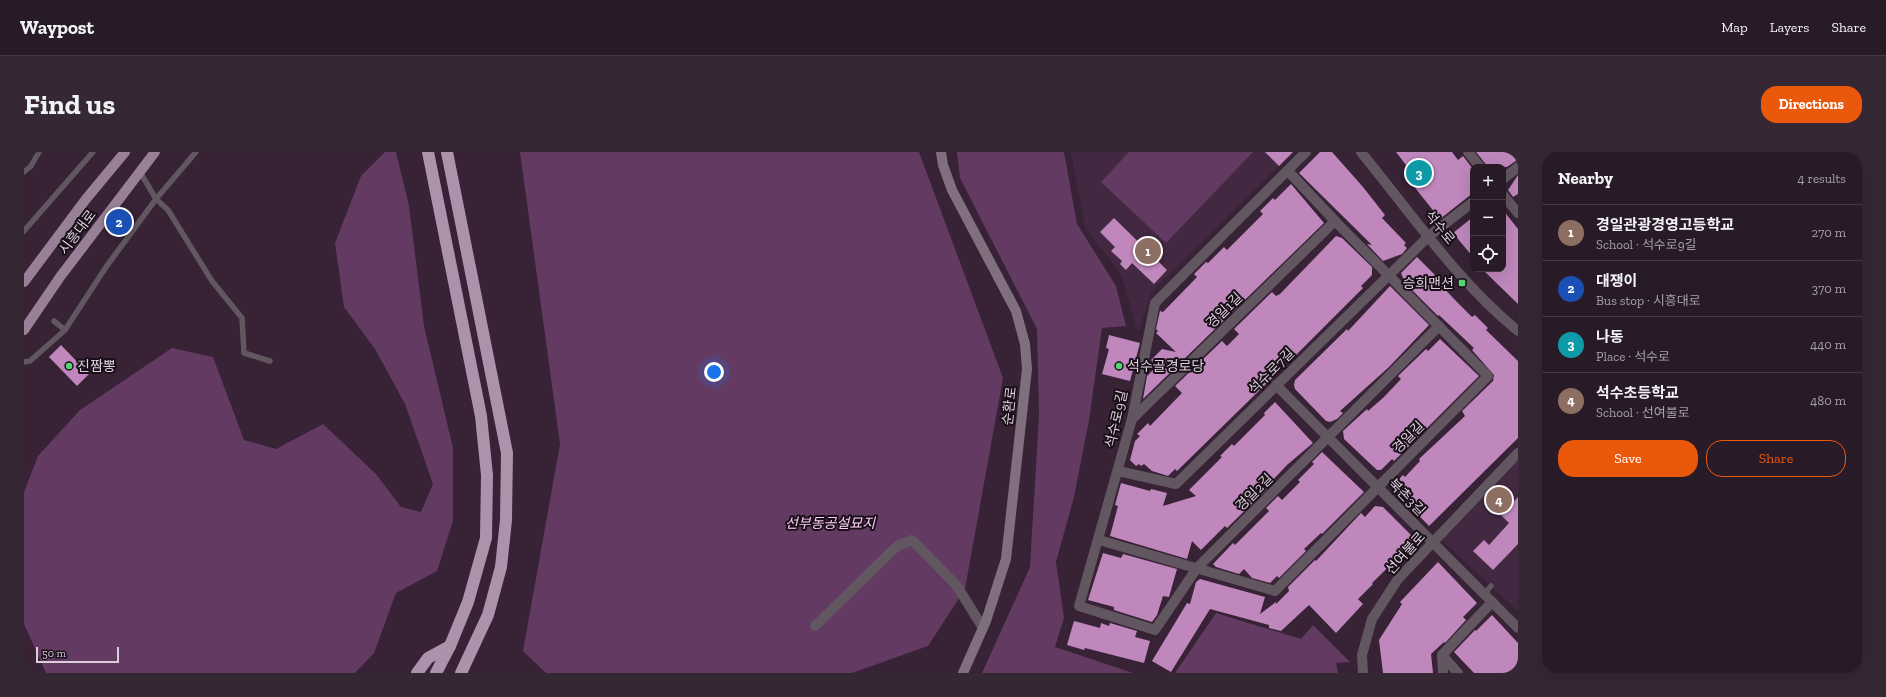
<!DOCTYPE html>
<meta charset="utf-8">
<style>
:root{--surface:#291a28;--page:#352734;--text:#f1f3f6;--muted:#a5a1a8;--line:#453845;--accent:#ea580c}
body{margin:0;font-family:"Zilla Slab","Noto Sans KR",serif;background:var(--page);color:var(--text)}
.controls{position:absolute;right:12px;top:12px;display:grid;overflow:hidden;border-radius:8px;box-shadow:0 4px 16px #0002}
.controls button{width:36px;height:36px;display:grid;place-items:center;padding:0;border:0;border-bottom:1px solid var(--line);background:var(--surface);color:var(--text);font:20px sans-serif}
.scale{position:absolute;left:12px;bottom:10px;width:83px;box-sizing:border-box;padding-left:4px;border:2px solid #dccedb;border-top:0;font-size:11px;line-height:14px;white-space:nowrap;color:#dccedb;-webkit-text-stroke:3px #190f18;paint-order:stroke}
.you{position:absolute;left:690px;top:220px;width:14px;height:14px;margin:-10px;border:3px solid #fff;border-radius:50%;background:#1a73e8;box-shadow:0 0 0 6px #1a73e833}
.badge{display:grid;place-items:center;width:26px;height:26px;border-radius:50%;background:var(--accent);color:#fff;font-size:13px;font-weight:700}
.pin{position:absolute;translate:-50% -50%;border:2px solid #fff;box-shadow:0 1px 4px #0006}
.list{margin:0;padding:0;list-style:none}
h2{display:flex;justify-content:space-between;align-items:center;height:52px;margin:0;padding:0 16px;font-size:17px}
h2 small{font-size:13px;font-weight:400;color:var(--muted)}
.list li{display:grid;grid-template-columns:26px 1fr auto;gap:12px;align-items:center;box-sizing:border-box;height:56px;padding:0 16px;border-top:1px solid var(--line)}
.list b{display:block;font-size:15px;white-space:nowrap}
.list p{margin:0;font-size:13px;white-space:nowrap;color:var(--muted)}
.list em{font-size:13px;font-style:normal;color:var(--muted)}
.actions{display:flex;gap:8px;padding:12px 16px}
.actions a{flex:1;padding:9px 0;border:1px solid var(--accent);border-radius:16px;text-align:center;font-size:14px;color:var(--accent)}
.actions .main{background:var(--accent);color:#fff}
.icon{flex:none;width:22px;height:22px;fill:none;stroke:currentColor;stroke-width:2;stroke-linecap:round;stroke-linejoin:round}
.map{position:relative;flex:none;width:1494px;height:521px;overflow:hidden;border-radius:16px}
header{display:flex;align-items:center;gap:24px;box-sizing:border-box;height:56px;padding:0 20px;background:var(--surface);border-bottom:1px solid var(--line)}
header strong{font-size:19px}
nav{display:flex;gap:22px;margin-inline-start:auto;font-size:14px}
.intro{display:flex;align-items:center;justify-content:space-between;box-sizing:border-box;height:96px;padding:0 24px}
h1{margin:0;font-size:28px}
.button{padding:10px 18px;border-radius:16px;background:var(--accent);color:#fff;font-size:14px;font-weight:700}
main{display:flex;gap:24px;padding:0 24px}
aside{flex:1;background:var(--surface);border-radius:16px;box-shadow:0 4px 16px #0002}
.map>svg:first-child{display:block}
.built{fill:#432842}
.green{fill:#633a62}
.building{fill:#bf87bc}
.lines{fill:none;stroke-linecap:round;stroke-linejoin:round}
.service{stroke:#625761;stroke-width:5.5}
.minor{stroke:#625761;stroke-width:10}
.tertiary{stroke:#625761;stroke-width:10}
.secondary{stroke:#806f7f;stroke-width:10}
.primary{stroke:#988196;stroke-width:10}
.motorway{stroke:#ad92ab;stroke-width:12}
.poi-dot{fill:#54d672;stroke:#190f18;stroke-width:1.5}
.labels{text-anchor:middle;stroke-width:4;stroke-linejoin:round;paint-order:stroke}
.street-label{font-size:14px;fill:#dccedb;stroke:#190f18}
.poi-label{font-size:14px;fill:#dccedb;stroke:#190f18;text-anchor:start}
.park-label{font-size:14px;font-style:italic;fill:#fccdf9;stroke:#190f18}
</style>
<header>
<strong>Waypost</strong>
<nav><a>Map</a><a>Layers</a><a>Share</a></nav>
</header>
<div class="intro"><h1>Find us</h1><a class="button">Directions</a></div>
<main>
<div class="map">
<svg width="1494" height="521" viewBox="0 0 1494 521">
<rect width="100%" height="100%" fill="#372236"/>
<g class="built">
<polygon points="1047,0 1269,0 1128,139 1114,181 1097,122 1061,76"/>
<polygon points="1494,307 1494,459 1418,388"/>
</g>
<g class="green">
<polygon points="361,0 372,0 385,54 400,174 429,296 429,369 413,419 372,441 350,501 331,521 22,521 0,472 0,340 14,304 56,258 148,196 189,205 220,288 252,297 299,272 352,322 377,355 397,360 409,332 381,252 351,197 320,155 311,91 337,24"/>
<polygon points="496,0 895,0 979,226 941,437 904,494 828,521 522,521 499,499 536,292"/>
<polygon points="933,0 1040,0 1053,72 1092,134 1102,174 1078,176 1065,268 1050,345 1032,410 1040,466 1031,495 1109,521 958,521 1006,415 1015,263 1013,177 936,26"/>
<polygon points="1105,0 1229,0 1142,91 1077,30"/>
<polygon points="1192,461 1277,487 1289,473 1326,510 1312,511 1314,521 1151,521"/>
</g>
<g class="building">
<polygon points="1241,0 1269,0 1255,14"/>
<polygon points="1296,0 1308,0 1339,35 1361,63 1358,66 1382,91 1380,93 1383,96 1378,102 1359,109 1343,92 1348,93 1275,21"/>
<polygon points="1372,0 1428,0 1434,8 1439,4 1449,17 1449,41 1416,67 1380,22 1385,17"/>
<polygon points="1452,0 1487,0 1493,8 1483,15 1464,15"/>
<polygon points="1494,23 1494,42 1489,45 1484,38"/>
<polygon points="1267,32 1300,71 1119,247 1123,224 1133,214 1127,208 1138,197 1152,200 1132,181 1134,179 1132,177 1136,159 1139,160 1173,125 1170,122 1182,110 1184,111 1200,95 1203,98 1239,62 1236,59 1249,46 1251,48"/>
<polygon points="1479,58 1494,77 1494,152 1458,117 1479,117"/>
<polygon points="1449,65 1449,105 1429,81"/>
<polygon points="1090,66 1143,118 1130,132 1108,111 1102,118 1096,112 1098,109 1087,99 1091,95 1076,80"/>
<polygon points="1312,84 1318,86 1348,115 1348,123 1337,134 1339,136 1267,208 1264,205 1248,222 1250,224 1153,319 1151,317 1144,324 1128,319 1120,312 1117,314 1115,312 1112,314 1106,308 1111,289 1116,284 1113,282 1124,271 1126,274 1158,241 1151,234 1198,189 1203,194 1215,182 1210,177 1248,140 1252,144 1256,142"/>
<polygon points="1393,105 1418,130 1416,132 1431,148 1448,165 1451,163 1464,176 1462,178 1494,209 1494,286 1405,374 1367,335 1379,323 1381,325 1396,309 1395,307 1441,264 1438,259 1469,229 1470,223 1448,198 1450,196 1415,163 1414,164 1381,131 1377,121"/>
<polygon points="1366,134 1405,173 1365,215 1316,259 1319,261 1313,267 1306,270 1302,269 1271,237 1270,233 1271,228 1323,177 1324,179"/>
<polygon points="1085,183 1116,191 1106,229 1078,222 1085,197 1082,196"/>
<polygon points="1416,187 1455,224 1370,309 1368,307 1357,318 1353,318 1320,287 1319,279 1343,257 1344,259 1360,245 1377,227 1374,224 1402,197 1404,199"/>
<polygon points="37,193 65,222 53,234 25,205"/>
<polygon points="1251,250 1289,291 1263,313 1245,332 1247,333 1245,335 1203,376 1201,374 1177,398 1168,389 1163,407 1086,384 1094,354 1091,353 1097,331 1126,339 1127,337 1143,341 1139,354 1172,344 1165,338 1198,305 1196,304 1208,292 1210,294 1241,263 1240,261"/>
<polygon points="1298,300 1340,340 1298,382 1297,381 1280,397 1282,399 1255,426 1253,424 1246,431 1228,426 1220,417 1215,422 1192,415 1189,412 1209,391 1211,393 1245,359 1242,356 1254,344 1258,348 1276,330 1274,328 1290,312 1288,310"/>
<polygon points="1494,345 1494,392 1469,418 1449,399 1460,388 1465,393 1485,371 1477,363"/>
<polygon points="1351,354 1359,355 1392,388 1348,431 1349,432 1334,447 1339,452 1312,481 1285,453 1257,479 1245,476 1245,473 1186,457 1147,520 1128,509 1163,451 1166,452 1172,430 1176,427 1241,445 1236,462 1252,450 1252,452 1265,439 1264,435 1291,408 1292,409 1337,361 1341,365"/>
<polygon points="1079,401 1097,406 1099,402 1153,417 1145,445 1139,444 1133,463 1128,470 1090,458 1090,455 1064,448"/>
<polygon points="1414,410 1453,451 1439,465 1442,468 1421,491 1420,490 1407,502 1409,521 1359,521 1355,488 1378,452 1376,450"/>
<polygon points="1468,463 1494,491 1494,521 1450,521 1430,500 1451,478 1452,479"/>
<polygon points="1050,469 1076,476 1077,471 1085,474 1086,471 1113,479 1111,485 1126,489 1120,511 1061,496 1060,498 1043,493"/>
</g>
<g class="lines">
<g class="service">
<polyline points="0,20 7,14 15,0"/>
<polyline points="116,20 132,47 144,58 188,129 218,166 220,201 246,209"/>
<polyline points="0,79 69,0"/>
<polyline points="30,169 41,178"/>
<polyline points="0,210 6,209 41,178 82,115 132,47 172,0"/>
<polyline points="1460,442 1467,434"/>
</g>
<g class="minor">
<polyline points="1282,0 1131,151 1108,267 1055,454 1131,478 1173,416 1415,174"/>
<polyline points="1444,0 1456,15"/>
<polyline points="1479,27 1494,15"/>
<polyline points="1479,43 1494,61"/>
<polyline points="1252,233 1494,476"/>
<polyline points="1108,267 1311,69"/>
<polyline points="1094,319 1152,332 1405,84 1449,50"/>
<polyline points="1075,388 1251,439 1464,224 1311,69 1264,19"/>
<polyline points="791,474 873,394 888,388 933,434 959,476"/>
<polyline points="1418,503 1434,521"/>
<polyline points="1339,521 1338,503 1348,467 1374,427 1494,301"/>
<polyline points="1419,521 1418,503 1468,450"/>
</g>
<path class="tertiary" d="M1337,0C1387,61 1433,129 1494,179"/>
<polyline class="secondary" points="917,0 919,13 928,38 992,159 1001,192 1003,217 982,407 962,469 939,521"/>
<g class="primary">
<polyline points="0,130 62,47 101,0"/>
<polyline points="0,178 36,125 131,0"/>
</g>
<g class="motorway">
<polyline points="404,0 457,264 463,323 462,386 444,450 426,494 412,521"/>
<polyline points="423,0 483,301 482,368 477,415 464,463 437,521"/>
<polyline points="393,521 404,506 426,494"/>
</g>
</g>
<g class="poi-dot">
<rect x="1434" y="127" width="8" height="8" rx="2"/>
<circle cx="45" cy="214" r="4"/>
<circle cx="1095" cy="214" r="4"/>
</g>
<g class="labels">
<g class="street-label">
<text transform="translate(1416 75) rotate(51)" y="5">석수로</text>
<text transform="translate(53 80) rotate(-53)" y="5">시흥대로</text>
<text transform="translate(1200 158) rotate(-44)" y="5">경일1길</text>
<text transform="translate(1247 219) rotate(-45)" y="5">석수로7길</text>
<text transform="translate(985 254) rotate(-84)" y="5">순환로</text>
<text transform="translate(1092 267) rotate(-77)" y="5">석수로9길</text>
<text transform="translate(1384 285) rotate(-45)" y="5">경일길</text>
<text transform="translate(1230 340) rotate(-45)" y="5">경일2길</text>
<text transform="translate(1383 345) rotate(45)" y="5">북촌3길</text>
<text transform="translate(1381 401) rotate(-48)" y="5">선여불로</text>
</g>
<g class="poi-label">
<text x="1430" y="136" text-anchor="end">승희맨션</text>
<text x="53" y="219">진짬뽕</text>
<text x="1103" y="219">석수골경로당</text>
</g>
<g class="park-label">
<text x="806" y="376">선부동공설묘지</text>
</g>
</g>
</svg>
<div class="controls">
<button>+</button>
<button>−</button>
<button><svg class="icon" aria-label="locate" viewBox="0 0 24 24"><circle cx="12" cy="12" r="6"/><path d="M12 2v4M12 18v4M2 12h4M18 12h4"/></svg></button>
</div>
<div class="scale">50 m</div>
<div class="you"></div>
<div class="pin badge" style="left:1124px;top:99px;background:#8d6e63">1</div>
<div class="pin badge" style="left:95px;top:70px;background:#1a4fb4">2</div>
<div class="pin badge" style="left:1395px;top:21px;background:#0f9aa8">3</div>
<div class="pin badge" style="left:1475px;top:348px;background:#8d6e63">4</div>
</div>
<aside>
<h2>Nearby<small>4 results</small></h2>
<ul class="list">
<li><span class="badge" style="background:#8d6e63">1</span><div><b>경일관광경영고등학교</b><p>School · 석수로9길</p></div><em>270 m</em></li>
<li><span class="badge" style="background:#1a4fb4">2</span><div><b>대쟁이</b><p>Bus stop · 시흥대로</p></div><em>370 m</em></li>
<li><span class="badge" style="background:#0f9aa8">3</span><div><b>나동</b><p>Place · 석수로</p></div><em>440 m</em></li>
<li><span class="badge" style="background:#8d6e63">4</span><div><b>석수초등학교</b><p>School · 선여불로</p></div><em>480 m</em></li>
</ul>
<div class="actions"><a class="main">Save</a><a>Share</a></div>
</aside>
</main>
